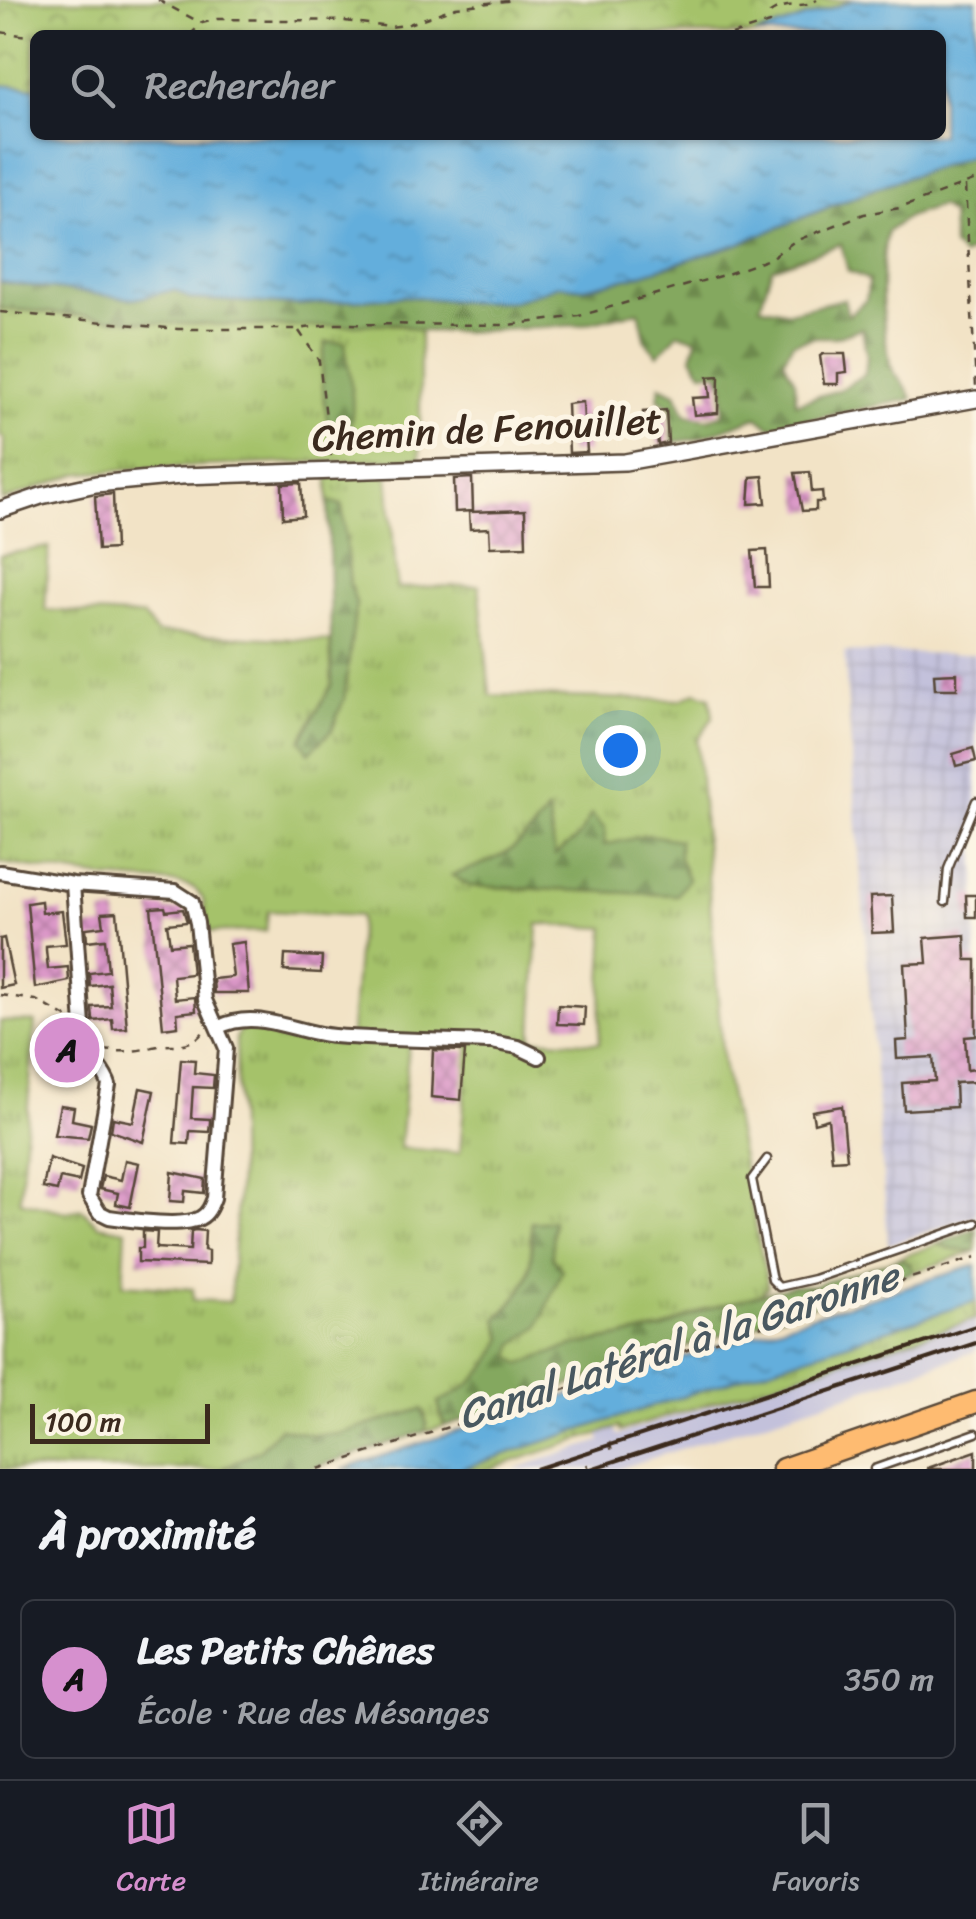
<!DOCTYPE html>
<html lang="fr">
<meta charset="utf-8">
<style>
:root{--surface:#171b24;--page:#20242c;--text:#f1f3f6;--muted:#9ea1a6;--line:#363941;--accent:#d690ce}
body{margin:0;font-family:Sriracha,sans-serif;background:var(--page);color:var(--text)}
.scale{position:absolute;left:30px;bottom:25px;width:180px;box-sizing:border-box;padding-left:10px;border:5px solid #3b2a1e;border-top:0;font-size:28px;line-height:35px;white-space:nowrap;color:#3b2a1e;-webkit-text-stroke:8px #fcf5e5;paint-order:stroke}
.you{position:absolute;left:620px;top:750px;width:35px;height:35px;margin:-25px;border:8px solid #fff;border-radius:50%;background:#1a73e8;box-shadow:0 0 0 15px #1a73e833}
.badge{display:grid;place-items:center;width:65px;height:65px;border-radius:50%;background:var(--accent);color:#111;font-size:32px;font-weight:700}
.pin{position:absolute;translate:-50% -50%;border:5px solid #fff;box-shadow:0 2px 10px #0006}
.list{margin:0;padding:0;list-style:none}
h2{display:flex;justify-content:space-between;align-items:center;height:130px;margin:0;padding:0 40px;font-size:42px}
h2 small{font-size:32px;font-weight:400;color:var(--muted)}
.list li{display:grid;grid-template-columns:65px 1fr auto;gap:30px;align-items:center;box-sizing:border-box;height:160px;margin:0 20px 20px;padding:0 20px;border:2px solid var(--line);border-radius:15px}
.list b{display:block;font-size:38px;white-space:nowrap}
.list p{margin:0;font-size:32px;white-space:nowrap;color:var(--muted)}
.list em{font-size:32px;font-style:normal;color:var(--muted)}
.icon{flex:none;width:55px;height:55px;fill:none;stroke:currentColor;stroke-width:2;stroke-linecap:round;stroke-linejoin:round}
.map{position:relative;flex:none;width:976px;height:1469px;overflow:hidden}
.search{position:absolute;background:var(--surface);box-shadow:0 2px 8px #0004;left:30px;right:30px;top:30px;height:110px;display:flex;align-items:center;gap:25px;box-sizing:border-box;padding:0 35px;border-radius:15px;color:var(--muted);font-size:38px}
.sheet{height:310px;background:var(--surface)}
nav{display:flex;justify-content:space-around;align-items:center;box-sizing:border-box;height:140px;border-top:2px solid var(--line);background:var(--surface);font-size:28px;color:var(--muted)}
nav a{display:grid;justify-items:center;gap:5px}
nav .on{color:var(--accent)}
.map>svg:first-child{display:block}
.industrial{fill:url(#industrial-grid)}
.railway{fill:#c3c1db}
.grass{fill:url(#grass-tufts);stroke:#707644;stroke-width:2.5;fill-rule:evenodd}
.forest{fill:url(#forest-firs);stroke:#60693e;stroke-width:2.5;fill-rule:evenodd}
.park{fill:url(#park-crowns);stroke:#707644;stroke-width:2.5}
.water{fill:url(#water-ripples);stroke:#4f6c7d;stroke-width:2.5}
.building{fill:url(#building-cross-hatch)}
.lines{fill:none;stroke-linecap:round;stroke-linejoin:round}
.service-casing{stroke:#564637;stroke-width:11}
.minor-casing{stroke:#564637;stroke-width:18}
.tertiary-casing{stroke:#564637;stroke-width:20}
.primary-casing{stroke:#564637;stroke-width:25}
.path{stroke:#564637;stroke-width:2.5;stroke-dasharray:8 8;stroke-linecap:butt}
.service{stroke:#fff;stroke-width:6}
.minor{stroke:#fff;stroke-width:12}
.tertiary{stroke:#fff;stroke-width:15}
.primary{stroke:#febb71;stroke-width:20}
.rail{stroke:#3b2a1e;stroke-width:4}
.labels{text-anchor:middle;stroke-width:10;stroke-linejoin:round;paint-order:stroke}
.street-label{font-size:38px;fill:#3b2a1e;stroke:#fcf5e5}
.water-label{font-size:40px;font-style:italic;fill:#495860;stroke:#fcf5e5}
</style>
<div class="map">
<svg width="976" height="1469" viewBox="0 0 976 1469">
<defs>
<pattern id="industrial-grid" width="8" height="8" patternUnits="userSpaceOnUse" patternTransform="scale(2.5)"><rect width="8" height="8" fill="#c3c1db"/><path d="M0 4h8M4 0v8" fill="none" stroke="#a8a6bc"/></pattern>
<pattern id="grass-tufts" width="24" height="20" patternUnits="userSpaceOnUse" patternTransform="scale(2.5)"><rect width="24" height="20" fill="#a5c26a"/><path d="M3 7l-1-3M5 7V3M7 7l1-3M15 17l-1-3M17 17v-4M19 17l1-3" fill="none" stroke="#889e57"/></pattern>
<pattern id="forest-firs" width="22" height="20" patternUnits="userSpaceOnUse" patternTransform="scale(2.5)"><rect width="22" height="20" fill="#84a85e"/><path d="M5 1l3.5 6h-7zM16 11l3.5 6h-7z" fill="#6d894d"/></pattern>
<pattern id="park-crowns" width="20" height="18" patternUnits="userSpaceOnUse" patternTransform="scale(2.5)"><rect width="20" height="18" fill="#a5c26a"/><path d="M2 6a3 3 0 1 1 6 0M12 15a3 3 0 1 1 6 0" fill="none" stroke="#889e57"/></pattern>
<pattern id="water-ripples" width="26" height="14" patternUnits="userSpaceOnUse" patternTransform="scale(2.5)"><rect width="26" height="14" fill="#63aedc"/><path d="M2 4q2-2 4 0t4 0M15 11q2-2 4 0t4 0" fill="none" stroke="#538eb2"/></pattern>
<pattern id="building-cross-hatch" width="8" height="8" patternUnits="userSpaceOnUse" patternTransform="scale(2.5)"><rect width="8" height="8" fill="#db98c8"/><path d="M0 0l8 8M0 8l8-8" fill="none" stroke="#b37ca2"/></pattern>
</defs>
<rect width="100%" height="100%" fill="#fcf5e5"/>
<filter id="ink" filterUnits="userSpaceOnUse"><feTurbulence type="fractalNoise" baseFrequency=".01" numOctaves="2"/><feDisplacementMap in="SourceGraphic" scale="20" xChannelSelector="R" yChannelSelector="G"/><feConvolveMatrix kernelMatrix="1 2 1 2 8 2 1 2 1" color-interpolation-filters="sRGB"/></filter>
<filter id="wash" filterUnits="userSpaceOnUse"><feTurbulence type="fractalNoise" baseFrequency=".0048" numOctaves="4" result="noise"/><feDisplacementMap in="SourceGraphic" scale="40" xChannelSelector="R" yChannelSelector="G"/><feGaussianBlur stdDeviation="2.25" result="paint"/><feColorMatrix in="noise" values="0 0 0 0 0 0 0 0 0 0 0 0 0 0 0 0 0 1.4 0 .05"/><feComposite in="paint" operator="in"/></filter>
<g filter="url(#wash)">
<rect width="100%" height="100%" fill="#f2e3c6"/>
<polygon class="industrial" points="844,652 976,654 976,1216 888,1245"/>
<polygon class="railway" points="976,1319 976,1351 851,1394 618,1469 514,1469 601,1441 599,1434 615,1429 618,1435"/>
<g class="grass">
<path d="M0,308C92,318 183,324 276,326C323,327 375,315 420,331V458L144,468L77,474L2,501L4,437H0Z"/>
<path d="M388,475L397,588L479,585L490,695L680,700L696,692L710,697L713,717L697,741L723,1063L768,1287L757,1297L703,1310L663,1329L572,1346L521,1364L510,1357L514,1344L539,1326L552,1258L532,1223C530,1274 535,1280 497,1319L503,1338C489,1370 471,1389 438,1402L444,1426L424,1432L427,1424L422,1409L339,1434L312,1435L280,1428L261,1449L221,1469H0V1021L35,1022L20,1201L66,1212L82,1209L98,1225L126,1230L123,1284L193,1289V1300L230,1302L239,1176L236,1038L240,1028L273,1030L303,1041L350,1044L360,916L268,911L266,931L209,932L203,898L194,888L178,883L105,878L0,863V555L49,547L45,610L143,616L156,633L330,641L332,684L301,740L332,730L356,604L350,585L342,506L328,501V477ZM547,812L555,856L578,838L679,859L688,879L676,895L470,886L453,876C501,855 515,857 547,812ZM538,924L605,928L599,1043L532,1039ZM409,1041L469,1045L460,1153L400,1148Z"/>
<polygon points="938,1244 954,1250 976,1251 914,1272 909,1263 899,1258"/>
<polygon points="976,1301 976,1319 621,1431 619,1427 489,1469 460,1469"/>
</g>
<g class="forest">
<path d="M976,154V209L967,211L976,248L962,256L953,246L951,215L940,206L907,217L887,232C879,270 881,328 891,366C895,378 907,384 912,399L770,427L757,417L696,439L673,442L671,407L658,399L660,386L676,393L686,415L708,419L723,414L724,385L718,372H702L692,357L697,339L679,333L658,355L646,342L639,311L580,325L460,332L420,331L397,323L308,327L159,323L0,308V282L134,299L174,290L191,299L299,305L404,296L468,302L514,301L559,285L584,288L632,277L738,244L876,188ZM841,244L848,271L869,280L866,300L848,316L844,299L789,312L760,306L772,268ZM862,328L867,357L865,374L839,390L796,403L795,381L783,360L793,343L815,337H836Z"/>
<path d="M326,342L345,343C348,370 359,409 347,434L333,436C323,418 319,361 326,342Z"/>
<polygon points="328,501 342,505 350,585 356,604 344,699 332,730 309,753 301,740 332,684"/>
<path d="M548,811L555,855L578,838L591,815L605,829L604,845L649,835L679,840V859L688,879L677,895L470,886L452,875C499,860 518,852 548,811Z"/>
<path d="M553,1221L552,1257L562,1270L539,1326L514,1344L511,1357L521,1364L572,1346L663,1329L703,1310L792,1286L816,1285L899,1258L909,1263L914,1272L445,1426L438,1402C471,1389 488,1370 503,1338L497,1319C532,1283 533,1272 531,1223Z"/>
<polygon points="976,1228 976,1251 954,1250 938,1244"/>
<polygon points="422,1409 427,1425 424,1432 310,1469 221,1469 261,1449 280,1428 312,1435 339,1434"/>
</g>
<polygon class="park" points="0,0 854,0 755,35 35,35 35,88 0,85"/>
<g class="water">
<polygon points="854,0 976,0 976,154 875,188 738,244 632,277 584,288 559,285 514,301 468,302 404,296 299,305 191,299 174,290 134,299 0,282 0,85 35,88 35,135 941,135 941,35 755,35"/>
<polygon points="976,1265 976,1301 460,1469 342,1469 748,1336"/>
</g>
<g id="blocks">
<g class="building">
<polygon points="823,354 845,354 847,372 838,373 838,384 824,384 820,356"/>
<polygon points="719,376 718,413 694,415 692,398 710,397 708,377"/>
<polygon points="583,402 584,419 595,418 595,423 605,422 606,435 586,436 587,452 569,453 567,404"/>
<polygon points="666,410 668,443 658,445 656,425 644,426 643,412"/>
<polygon points="810,472 812,492 822,491 823,502 816,502 816,510 802,511 795,473"/>
<polygon points="763,476 766,503 749,504 751,477"/>
<polygon points="472,478 473,511 455,512 454,479"/>
<polygon points="301,483 303,516 283,518 282,484"/>
<polygon points="113,494 115,549 98,550 95,496"/>
<polygon points="525,510 526,546 490,547 489,528 470,529 469,512"/>
<polygon points="767,550 769,587 755,587 752,551"/>
<polygon points="957,673 957,689 935,689 934,674"/>
<polygon points="973,748 976,761 956,766 953,754"/>
<polygon points="966,895 976,895 976,917 967,917"/>
<polygon points="892,896 894,932 872,933 870,897"/>
<polygon points="41,901 42,913 62,911 66,944 46,946 46,950 48,969 68,967 69,981 35,988 27,903"/>
<polygon points="165,907 166,911 183,909 187,922 167,924 170,945 189,943 192,974 173,976 175,999 195,997 196,1011 177,1013 178,1026 163,1028 151,908"/>
<polygon points="117,912 127,1028 113,1029 112,1019 93,1021 92,1007 111,1006 109,984 90,986 89,973 108,971 105,939 87,941 86,928 104,926 102,913"/>
<polygon points="965,935 966,960 976,960 976,1036 965,1037 967,1070 976,1069 976,1082 955,1083 956,1107 904,1110 902,1083 935,1081 933,1057 897,1059 896,1041 908,1040 904,964 927,963 925,938"/>
<polygon points="4,938 14,985 0,988 0,939"/>
<polygon points="244,942 249,993 214,993 213,979 233,977 229,944"/>
<polygon points="285,955 322,957 321,973 284,971"/>
<polygon points="558,1005 585,1007 584,1025 557,1024"/>
<polygon points="61,1044 75,1045 72,1083 58,1082"/>
<polygon points="433,1050 465,1051 461,1100 431,1097"/>
<polygon points="181,1059 195,1060 194,1073 214,1075 213,1088 193,1087 191,1118 210,1119 210,1122 209,1132 190,1131 189,1144 174,1143"/>
<polygon points="140,1088 154,1091 143,1142 111,1131 113,1118 133,1122"/>
<polygon points="60,1105 74,1107 72,1120 91,1124 88,1138 54,1135"/>
<polygon points="842,1106 847,1159 832,1160 828,1119 814,1123 812,1111"/>
<polygon points="49,1158 82,1169 79,1182 60,1178 57,1191 43,1188"/>
<polygon points="125,1160 139,1163 130,1207 116,1204 118,1193 100,1189 103,1176 121,1180"/>
<polygon points="172,1172 205,1179 204,1193 185,1191 184,1202 170,1201"/>
<polygon points="195,1230 205,1231 204,1250 208,1251 208,1265 138,1262 138,1248 143,1248 143,1231 157,1232 156,1248 190,1250 191,1231"/>
<polygon points="976,1451 976,1469 928,1469 928,1468"/>
</g>
</g>
</g>
<g filter="url(#ink)">
<use href="#blocks" fill-opacity="0" stroke="#564637" stroke-width="2.5"/>
<g class="lines">
<defs>
<g id="service">
<polyline points="945,902 948,869 976,801"/>
<polyline points="767,1159 752,1179 772,1280 779,1287 814,1279 976,1223"/>
<polyline points="874,1469 976,1433"/>
</g>
<g id="minor">
<path d="M0,872L73,884L175,891L192,902L197,923L205,1000L226,1048L214,1198C211,1206 208,1214 200,1218C183,1228 129,1220 109,1217L99,1212L89,1196L109,1085C104,1068 88,1059 84,1040L73,884"/>
<path d="M219,1027C257,1008 295,1033 334,1036C387,1040 440,1040 492,1042L518,1047L539,1057"/>
</g>
<polyline id="tertiary" points="0,510 41,496 96,484 181,476 625,462 976,399"/>
<polyline id="primary" points="783,1469 976,1402"/>
</defs>
<use href="#service" class="service-casing"/>
<use href="#minor" class="minor-casing"/>
<use href="#tertiary" class="tertiary-casing"/>
<use href="#primary" class="primary-casing"/>
<g class="path">
<polyline points="158,0 201,23"/>
<polyline points="0,32 35,37"/>
<polyline points="190,35 202,23 217,19 345,21 390,27 406,25 456,7 514,0"/>
<path d="M732,35L769,23L770,13C790,0 799,10 817,0"/>
<polyline points="965,186 976,387"/>
<polyline points="0,312 178,329 298,329 336,324 509,325 579,316 727,274 769,259 795,241 864,214 900,208 976,180"/>
<polyline points="299,331 319,361 331,456"/>
<polyline points="0,995 36,1000 68,1018"/>
<path d="M103,1050C122,1052 134,1052 153,1047C175,1042 191,1051 206,1028"/>
<polyline points="609,1442 613,1454"/>
<polyline points="587,1464 589,1469"/>
<polyline points="318,1469 976,1257"/>
</g>
<use href="#service" class="service"/>
<use href="#minor" class="minor"/>
<use href="#tertiary" class="tertiary"/>
<use href="#primary" class="primary"/>
<g class="rail">
<polyline points="536,1469 976,1326"/>
<polyline points="591,1469 976,1343"/>
</g>
</g>
</g>
<g class="labels">
<g class="street-label">
<text transform="translate(487 429) rotate(-3)" y="13">Chemin de Fenouillet</text>
</g>
<g class="water-label">
<text transform="translate(678 1345) rotate(-18)" y="14">Canal Latéral à la Garonne</text>
</g>
</g>
</svg>
<div class="scale">100 m</div>
<div class="you"></div>
<div class="pin badge" style="left:67px;top:1050px">A</div>
<div class="search"><svg class="icon" aria-label="search" viewBox="0 0 24 24"><circle cx="10" cy="10" r="6"/><path d="M15 15l6 6"/></svg>Rechercher</div>
</div>
<section class="sheet">
<h2>À proximité<small></small></h2>
<ul class="list">
<li><span class="badge">A</span><div><b>Les Petits Chênes</b><p>École · Rue des Mésanges</p></div><em>350 m</em></li>
</ul>
</section>
<nav>
<a class="on"><svg class="icon" aria-label="map" viewBox="0 0 24 24"><path d="M3 6l6-2 6 2 6-2v14l-6 2-6-2-6 2zM9 4v14M15 6v14"/></svg>Carte</a>
<a><svg class="icon" aria-label="directions" viewBox="0 0 24 24"><path d="M12 3l9 9-9 9-9-9zM9 14v-3h6M13 9l2 2-2 2"/></svg>Itinéraire</a>
<a><svg class="icon" aria-label="saved" viewBox="0 0 24 24"><path d="M7 4h10v16l-5-4-5 4z"/></svg>Favoris</a>
</nav>
